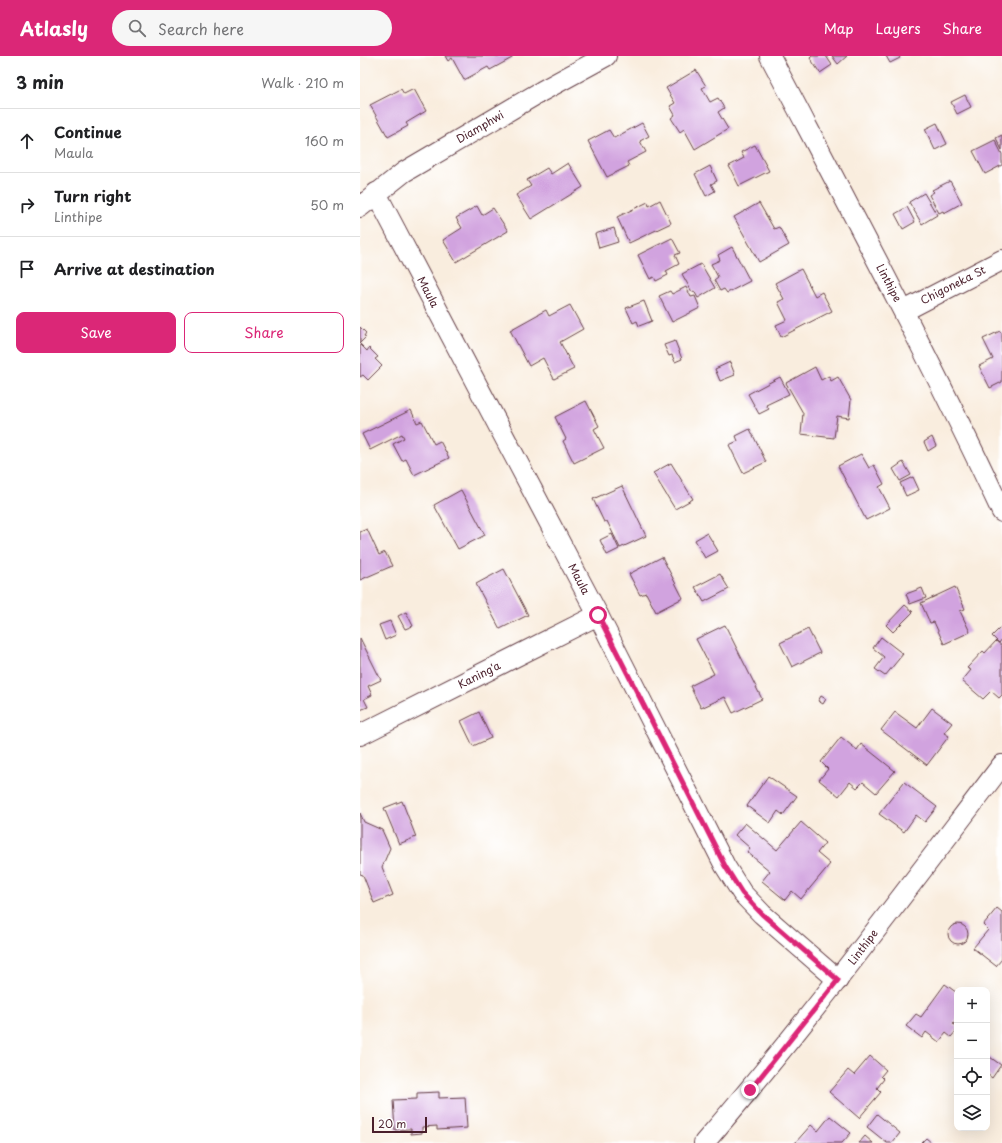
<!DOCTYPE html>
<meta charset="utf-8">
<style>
:root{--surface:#fff;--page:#f6f6f6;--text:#202124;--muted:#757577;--line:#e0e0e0;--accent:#db2777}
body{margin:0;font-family:"Playpen Sans",sans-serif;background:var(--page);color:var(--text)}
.controls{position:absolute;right:12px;bottom:12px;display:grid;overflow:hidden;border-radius:8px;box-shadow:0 4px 16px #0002}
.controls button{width:36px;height:36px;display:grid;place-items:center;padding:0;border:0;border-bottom:1px solid var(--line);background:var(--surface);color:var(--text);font:20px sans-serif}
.scale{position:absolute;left:12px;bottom:10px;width:55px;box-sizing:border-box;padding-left:4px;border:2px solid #4a1f2b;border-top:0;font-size:11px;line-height:14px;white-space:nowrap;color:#4a1f2b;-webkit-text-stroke:3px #fff;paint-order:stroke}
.stop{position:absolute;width:12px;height:12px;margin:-9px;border:3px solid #db2777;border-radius:50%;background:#fff}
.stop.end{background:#db2777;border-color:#fff;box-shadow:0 1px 4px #0008}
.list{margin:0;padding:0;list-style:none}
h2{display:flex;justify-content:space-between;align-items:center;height:52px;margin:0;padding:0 16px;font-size:17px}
h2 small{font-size:13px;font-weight:400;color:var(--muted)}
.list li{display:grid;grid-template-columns:26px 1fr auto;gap:12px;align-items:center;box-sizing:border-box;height:64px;padding:0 16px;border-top:1px solid var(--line)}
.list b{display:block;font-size:15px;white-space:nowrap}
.list p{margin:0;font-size:13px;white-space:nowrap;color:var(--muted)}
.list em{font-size:13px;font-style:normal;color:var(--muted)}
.actions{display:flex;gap:8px;padding:12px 16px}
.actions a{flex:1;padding:9px 0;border:1px solid var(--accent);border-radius:8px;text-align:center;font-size:14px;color:var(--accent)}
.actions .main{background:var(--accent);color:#fff}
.icon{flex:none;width:22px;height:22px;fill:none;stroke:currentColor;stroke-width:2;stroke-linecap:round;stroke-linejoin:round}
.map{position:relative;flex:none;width:642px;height:1087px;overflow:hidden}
header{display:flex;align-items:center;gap:24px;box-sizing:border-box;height:56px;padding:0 20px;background:var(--accent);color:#fff}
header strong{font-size:19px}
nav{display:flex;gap:22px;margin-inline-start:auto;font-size:14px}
.search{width:280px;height:36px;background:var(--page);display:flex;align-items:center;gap:10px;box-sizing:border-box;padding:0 14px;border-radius:22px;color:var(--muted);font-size:15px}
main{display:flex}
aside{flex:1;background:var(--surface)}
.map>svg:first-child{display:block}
.building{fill:#d1a3df}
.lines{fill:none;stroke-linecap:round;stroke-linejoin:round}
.street-casing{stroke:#643e46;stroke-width:22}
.street{stroke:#fff;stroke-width:20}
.route{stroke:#db2777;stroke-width:5}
.labels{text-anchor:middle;stroke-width:4;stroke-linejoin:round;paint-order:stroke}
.street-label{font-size:11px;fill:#4a1f2b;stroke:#fff}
</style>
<header>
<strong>Atlasly</strong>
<div class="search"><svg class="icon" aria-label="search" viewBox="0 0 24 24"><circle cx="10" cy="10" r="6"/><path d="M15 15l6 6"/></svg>Search here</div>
<nav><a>Map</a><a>Layers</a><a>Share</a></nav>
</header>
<main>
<aside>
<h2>3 min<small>Walk · 210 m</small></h2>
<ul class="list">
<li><svg class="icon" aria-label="ahead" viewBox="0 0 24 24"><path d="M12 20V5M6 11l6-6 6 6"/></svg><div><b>Continue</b><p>Maula</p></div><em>160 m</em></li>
<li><svg class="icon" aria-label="right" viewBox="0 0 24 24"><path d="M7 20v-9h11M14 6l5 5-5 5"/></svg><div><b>Turn right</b><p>Linthipe</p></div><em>50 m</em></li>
<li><svg class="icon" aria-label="arrive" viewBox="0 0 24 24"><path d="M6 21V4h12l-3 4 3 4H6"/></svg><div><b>Arrive at destination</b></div></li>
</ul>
<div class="actions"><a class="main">Save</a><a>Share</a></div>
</aside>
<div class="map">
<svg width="642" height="1087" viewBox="0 0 642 1087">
<rect width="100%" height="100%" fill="#fff"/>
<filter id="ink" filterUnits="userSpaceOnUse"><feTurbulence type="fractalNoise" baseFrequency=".025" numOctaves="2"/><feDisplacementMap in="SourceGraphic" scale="8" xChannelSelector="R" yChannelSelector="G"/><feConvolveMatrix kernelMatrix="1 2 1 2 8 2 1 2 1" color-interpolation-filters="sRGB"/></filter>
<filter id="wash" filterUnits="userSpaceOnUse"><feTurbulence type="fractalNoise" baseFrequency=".012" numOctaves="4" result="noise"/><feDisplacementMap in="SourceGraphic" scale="16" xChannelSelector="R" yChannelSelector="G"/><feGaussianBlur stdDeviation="0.9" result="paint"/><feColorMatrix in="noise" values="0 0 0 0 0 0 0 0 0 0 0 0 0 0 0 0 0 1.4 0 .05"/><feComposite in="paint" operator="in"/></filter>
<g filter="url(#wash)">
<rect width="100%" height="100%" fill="#f9edde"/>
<g id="blocks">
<g class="building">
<polygon points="85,0 151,0 152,2 130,14 128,11 104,24 92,2 88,5"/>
<polygon points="452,0 466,0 472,9 460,17 450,2"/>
<polygon points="472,0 487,0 478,8"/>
<polygon points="526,0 539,0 540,2 530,7"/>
<polygon points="336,14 346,30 342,32 350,46 358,42 364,52 358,56 368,73 335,93 324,73 320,76 311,62 315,59 310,50 315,47 306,32"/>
<polygon points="41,33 44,38 54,33 66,55 46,67 48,70 28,81 10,49"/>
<polygon points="605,39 611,51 597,58 591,46"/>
<polygon points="282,67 289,80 280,85 286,96 267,106 269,110 247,121 228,85 249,74 254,82"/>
<polygon points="577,67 587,88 575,94 565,73"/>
<polygon points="642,79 642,94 636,82"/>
<polygon points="635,84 642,98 642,109 625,118 613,95"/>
<polygon points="395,89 409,115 379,130 369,110 384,102 381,96"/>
<polygon points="208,107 223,131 171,163 156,139 171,130 167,124 187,112 191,118"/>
<polygon points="350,110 357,125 351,128 355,135 346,140 335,118"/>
<polygon points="590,125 602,147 584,157 583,155 579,157 569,139 574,136 572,134"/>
<polygon points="564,137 577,159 562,168 549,146"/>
<polygon points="300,144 311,167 269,187 257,161 288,146 289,150"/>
<polygon points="399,147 414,173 419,171 429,189 399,206 374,161"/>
<polygon points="117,150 122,159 133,152 148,175 96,206 83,184 102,172 96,162"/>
<polygon points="547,151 555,166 543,173 535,158"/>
<polygon points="254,172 258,186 239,192 235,178"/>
<polygon points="312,182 320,197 315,199 319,208 306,215 308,219 296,225 294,221 290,223 278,199"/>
<polygon points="372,191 390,225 367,237 364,233 360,235 354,224 358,221 351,208 360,204 358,199"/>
<polygon points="341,208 355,232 338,242 334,235 332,236 322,218"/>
<polygon points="441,213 455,240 462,236 472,255 421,281 416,269 427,264 418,246 424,243 415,227"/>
<polygon points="326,231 331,241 335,240 340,252 312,266 299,240 310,235 312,238"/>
<polygon points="284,245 292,265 279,270 277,265 273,267 266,252"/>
<polygon points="210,249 223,273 200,286 214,313 194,323 183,302 169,310 150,274 186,254 189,260"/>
<polygon points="0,271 6,277 4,280 6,281 0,287"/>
<polygon points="640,275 642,278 642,326 630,332 619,310 633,303 623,283"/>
<polygon points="315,285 322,303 315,306 312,299 309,300 304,289"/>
<polygon points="0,288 7,295 9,292 18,301 15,303 22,310 8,324 3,319 0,321"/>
<polygon points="370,306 375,319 360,325 355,313"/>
<polygon points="455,311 461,324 469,320 471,325 478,321 491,344 489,362 477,360 474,382 441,378 443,357 426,327"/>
<polygon points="420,321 429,338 406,349 409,353 399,358 388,338"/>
<polygon points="226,345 239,370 234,373 244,392 214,407 203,385 206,383 195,361"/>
<polygon points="51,354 57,367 62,365 74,388 80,385 89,402 54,419 46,403 42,405 33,388 44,382 42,378 10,394 2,378"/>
<polygon points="390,373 406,406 383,417 369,389 378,385 376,380"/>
<polygon points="572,381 576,390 568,395 564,386"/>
<polygon points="501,398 509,412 514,409 524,428 519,431 530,452 506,464 478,410"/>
<polygon points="543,406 551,419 540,425 533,413"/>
<polygon points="311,407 333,443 315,453 293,417"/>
<polygon points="553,421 559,434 546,440 540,427"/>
<polygon points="262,430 286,480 260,492 247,465 244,466 233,443"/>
<polygon points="101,434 125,479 98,493 74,449"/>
<polygon points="7,473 19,499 25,496 32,510 0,524 0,476"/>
<polygon points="347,477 358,495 345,502 335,484"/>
<polygon points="252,478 259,493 247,499 240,484"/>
<polygon points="302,501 323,542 296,556 286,537 280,539 269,518"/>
<polygon points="144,513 168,559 140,573 116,528"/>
<polygon points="360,518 369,533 344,546 335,531"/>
<polygon points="595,531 605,553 600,555 610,576 584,588 574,566 570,567 561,547"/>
<polygon points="562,532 566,542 550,548 546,538"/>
<polygon points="545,549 553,556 533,576 526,569"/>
<polygon points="46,556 53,570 45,573 38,560"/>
<polygon points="30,565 36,579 25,584 19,569"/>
<polygon points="365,569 402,643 373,657 365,641 341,652 330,630 354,618 336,583"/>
<polygon points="642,570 642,583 639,587 632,580"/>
<polygon points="448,573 460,597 432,611 420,587"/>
<polygon points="521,581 543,598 525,620 515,613 524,601 513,592"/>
<polygon points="0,582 21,624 8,630 12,639 4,643 8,651 0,654"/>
<polygon points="636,585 642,590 642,639 639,642 631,635 623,643 602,625 611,614 607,612 623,595 625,597"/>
<polygon points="461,640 466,643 463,648 458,645"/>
<polygon points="572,652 592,667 584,677 589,680 567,709 521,674 535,656 557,672"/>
<polygon points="119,656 131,682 113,690 101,665"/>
<polygon points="481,681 497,694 501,688 535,715 516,737 503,726 497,732 490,726 479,740 459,724 468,713 461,706"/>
<polygon points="408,720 437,740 423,759 418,755 410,767 387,750"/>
<polygon points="544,726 577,751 565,766 556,759 544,776 519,758"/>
<polygon points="42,745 56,781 39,788 24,752"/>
<polygon points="0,757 4,766 22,774 30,792 22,811 33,839 14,847 3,819 0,818"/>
<polygon points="441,766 465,787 457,797 470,808 441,843 432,835 425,844 402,825 410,815 387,796 390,792 375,779 385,767 417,794"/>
<polygon points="637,852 642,856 642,903 636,910 613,892 628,874 623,869"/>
<circle cx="598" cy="878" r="10"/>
<polygon points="585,928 597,937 597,963 593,968 597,970 597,974 591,981 586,977 579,986 566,976 562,982 546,970 556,958 561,961"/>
<polygon points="627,999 641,1009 632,1022 627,1018"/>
<polygon points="510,1000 526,1014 521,1020 524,1023 517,1032 521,1036 499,1062 469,1036 488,1014 494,1019"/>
<polygon points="79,1036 79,1042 105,1041 107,1072 77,1074 77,1070 62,1071 62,1077 51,1078 51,1073 35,1074 33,1044 57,1043 57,1037"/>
<polygon points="517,1058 540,1077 532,1087 527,1087 507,1071"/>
<polygon points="470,1060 491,1077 482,1087 435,1087 451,1069 458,1075"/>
<polygon points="505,1080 513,1087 499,1087"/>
<polygon points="566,1082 572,1087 561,1087"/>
</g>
</g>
</g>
<g filter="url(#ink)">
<use href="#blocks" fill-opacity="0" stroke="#643e46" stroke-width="1"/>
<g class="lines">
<defs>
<g id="street">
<path d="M410,0C489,151 570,302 642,456"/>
<polyline points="16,137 238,559 365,810 382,837 402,858 478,924"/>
<polyline points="0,151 44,116 182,35 246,0"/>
<polyline points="544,255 642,204"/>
<polyline points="0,679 238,559"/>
<path d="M344,1087C449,965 545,836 642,709"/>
</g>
</defs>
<use href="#street" class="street-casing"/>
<use href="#street" class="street"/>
</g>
</g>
<g class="lines" filter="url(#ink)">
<polyline class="route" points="238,559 365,810 382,837 402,858 478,924 390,1034"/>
</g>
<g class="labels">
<g class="street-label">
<text transform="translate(120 71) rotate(-30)" y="4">Diamphwi</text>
<text transform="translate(529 227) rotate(62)" y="4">Linthipe</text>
<text transform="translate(593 229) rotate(-27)" y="4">Chigoneka St</text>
<text transform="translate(68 236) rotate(62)" y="4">Maula</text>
<text transform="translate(219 523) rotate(62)" y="4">Maula</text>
<text transform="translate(119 619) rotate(-27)" y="4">Kaning'a</text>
<text transform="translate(503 891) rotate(-53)" y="4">Linthipe</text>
</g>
</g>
</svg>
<div class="controls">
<button>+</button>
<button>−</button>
<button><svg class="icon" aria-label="locate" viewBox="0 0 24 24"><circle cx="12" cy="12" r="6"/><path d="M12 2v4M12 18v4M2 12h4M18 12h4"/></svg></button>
<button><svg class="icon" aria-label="layers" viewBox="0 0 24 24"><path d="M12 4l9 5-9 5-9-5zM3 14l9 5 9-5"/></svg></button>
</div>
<div class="scale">20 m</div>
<div class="stop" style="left:238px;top:559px"></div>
<div class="stop end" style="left:390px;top:1034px"></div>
</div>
</main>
